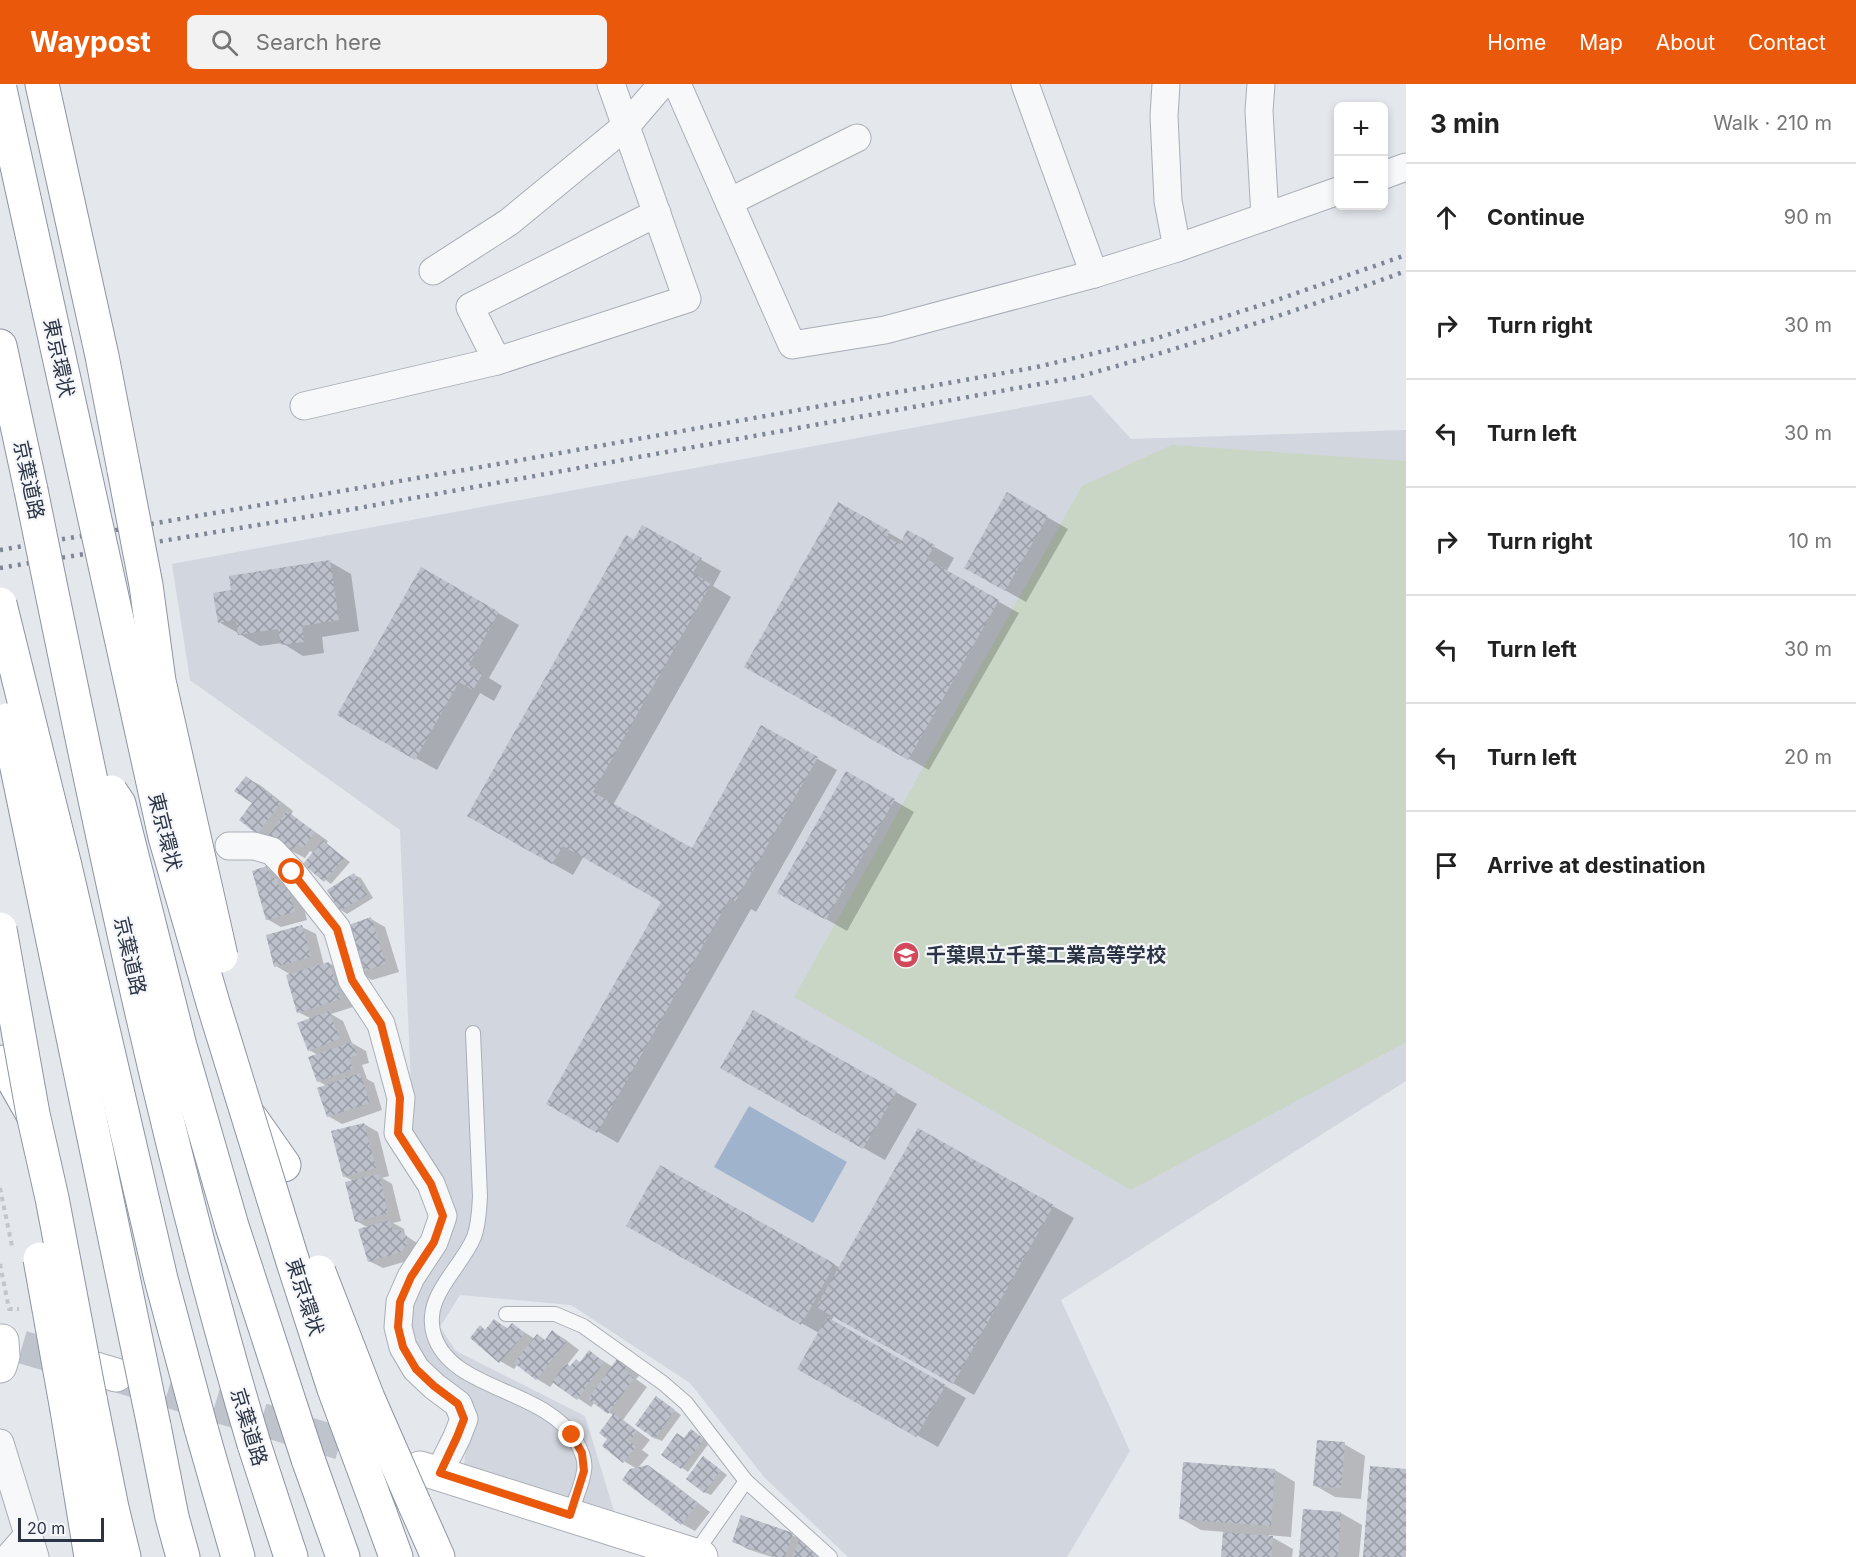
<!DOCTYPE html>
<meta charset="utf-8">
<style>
:root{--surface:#fff;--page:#f2f2f2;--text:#222;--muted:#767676;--line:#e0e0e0;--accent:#ea580c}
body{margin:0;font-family:Inter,"Noto Sans JP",sans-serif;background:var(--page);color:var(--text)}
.controls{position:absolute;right:18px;top:18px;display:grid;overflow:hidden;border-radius:9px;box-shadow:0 3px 9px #0003}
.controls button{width:54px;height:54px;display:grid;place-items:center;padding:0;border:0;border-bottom:2px solid var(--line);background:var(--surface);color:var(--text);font:30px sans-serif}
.scale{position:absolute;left:18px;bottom:15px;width:86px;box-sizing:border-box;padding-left:6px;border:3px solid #2b3445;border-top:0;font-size:16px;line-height:21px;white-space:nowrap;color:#2b3445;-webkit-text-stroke:4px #f4f6f9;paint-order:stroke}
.stop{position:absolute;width:18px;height:18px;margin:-14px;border:4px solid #ea580c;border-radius:50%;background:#fff}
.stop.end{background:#ea580c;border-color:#fff;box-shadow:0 2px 6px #0008}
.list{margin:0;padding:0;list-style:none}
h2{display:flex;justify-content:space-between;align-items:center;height:78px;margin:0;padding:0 24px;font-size:26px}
h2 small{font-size:20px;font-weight:400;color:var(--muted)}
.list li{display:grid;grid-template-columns:39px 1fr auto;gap:18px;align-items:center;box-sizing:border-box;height:108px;padding:0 24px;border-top:2px solid var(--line)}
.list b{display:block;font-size:22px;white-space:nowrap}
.list em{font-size:20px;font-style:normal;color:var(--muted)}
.icon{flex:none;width:33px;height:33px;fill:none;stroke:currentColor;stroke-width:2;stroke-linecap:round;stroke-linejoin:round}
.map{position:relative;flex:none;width:1406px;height:1473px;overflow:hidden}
header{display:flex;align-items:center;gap:36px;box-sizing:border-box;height:84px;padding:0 30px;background:var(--accent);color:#fff}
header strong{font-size:28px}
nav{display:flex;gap:33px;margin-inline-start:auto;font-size:21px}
.search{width:420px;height:54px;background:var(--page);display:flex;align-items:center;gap:15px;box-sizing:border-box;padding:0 21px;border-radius:9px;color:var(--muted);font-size:22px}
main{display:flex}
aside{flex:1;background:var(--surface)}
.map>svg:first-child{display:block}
.built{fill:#d2d6de}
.pitch{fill:#c9d6c5}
.water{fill:#9fb4cc}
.shadow{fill:#0003}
.building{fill:url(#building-cross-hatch)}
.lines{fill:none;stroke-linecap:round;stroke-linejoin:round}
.secondary-tunnel{stroke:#bfc3cb;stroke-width:33;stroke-dasharray:33 16;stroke-linecap:butt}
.lane-casing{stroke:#a9aeb7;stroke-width:16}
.street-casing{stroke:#a9aeb7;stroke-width:29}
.secondary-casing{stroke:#a9aeb7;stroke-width:35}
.highway-casing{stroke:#8b94a3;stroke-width:35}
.path{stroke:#c2c5cb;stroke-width:4;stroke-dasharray:4.5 4.5;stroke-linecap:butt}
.lane{stroke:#f7f8fa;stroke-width:14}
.street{stroke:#f7f8fa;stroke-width:27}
.secondary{stroke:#fff;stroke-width:33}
.highway{stroke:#fff;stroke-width:33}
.rail{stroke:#7d8696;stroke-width:4.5;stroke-dasharray:3 6;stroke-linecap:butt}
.highway-bridge-casing{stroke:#8b94a3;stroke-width:35;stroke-linecap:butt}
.highway-bridge{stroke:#fff;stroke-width:33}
.route{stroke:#ea580c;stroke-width:8}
.labels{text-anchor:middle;stroke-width:4.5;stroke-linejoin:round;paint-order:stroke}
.street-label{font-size:20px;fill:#2b3445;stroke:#f4f6f9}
.poi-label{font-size:20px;font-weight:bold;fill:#2b3445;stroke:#f4f6f9;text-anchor:start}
</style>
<header>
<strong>Waypost</strong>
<div class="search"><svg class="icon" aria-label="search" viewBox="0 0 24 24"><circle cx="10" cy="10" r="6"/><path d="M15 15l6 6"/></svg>Search here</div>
<nav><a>Home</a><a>Map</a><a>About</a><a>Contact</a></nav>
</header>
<main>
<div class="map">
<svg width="1406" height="1473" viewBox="0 0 1406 1473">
<defs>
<pattern id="building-cross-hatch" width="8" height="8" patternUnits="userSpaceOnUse" patternTransform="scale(1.5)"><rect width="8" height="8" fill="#bbc0ca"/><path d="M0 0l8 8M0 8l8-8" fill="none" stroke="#989da6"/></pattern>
</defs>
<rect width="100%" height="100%" fill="#e4e7ec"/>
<polygon class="built" points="1091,311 1131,355 1406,346 1406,997 1061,1216 1130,1367 1067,1473 848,1473 764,1393 690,1299 571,1221 460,1211 440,1243 456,1267 585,1332 614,1427 464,1381 471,1324 409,1262 409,1220 441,1157 413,1049 400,746 190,596 172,480"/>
<polygon class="pitch" points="1172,361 1406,377 1406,958 1131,1106 794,913 1082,402"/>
<polygon class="water" points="749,1022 847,1078 813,1139 714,1083"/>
<g class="shadow">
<polygon points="1008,411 1068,445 1026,518 966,484"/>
<polygon points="838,420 903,457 908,448 954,474 946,488 1019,529 929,686 746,582"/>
<polygon points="643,443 721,487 713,502 731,513 613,721 693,766 762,643 837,686 756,828 751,825 618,1059 548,1019 663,817 584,772 573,791 469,732"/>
<polygon points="330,478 351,490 359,547 322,553 324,569 303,572 282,559 260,562 219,538 233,508"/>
<polygon points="421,485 519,541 489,594 502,602 494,617 480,609 437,686 339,631"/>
<polygon points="847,689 914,728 847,847 779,808"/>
<polygon points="246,694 260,701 293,727 291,731 328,757 326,760 350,778 331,800 305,780 314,769 310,767 305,774 257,749 254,719"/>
<polygon points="267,784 280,792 282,798 290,802 301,813 307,836 281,843 267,835"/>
<polygon points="354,791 361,794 373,814 347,830 341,826"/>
<polygon points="371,835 385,843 399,888 372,896 358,888"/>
<polygon points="302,843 316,850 324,881 329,879 342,887 353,923 331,930 343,937 352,959 366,967 369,979 362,981 367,995 374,999 382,1026 342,1040 328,1032 327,1002 318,997 318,971 309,966 312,935 298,928 291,891 276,882"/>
<polygon points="753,928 917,1020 885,1076 722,984"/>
<polygon points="364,1040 378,1048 389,1092 382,1094 392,1100 401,1137 393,1139 404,1145 405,1151 420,1161 414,1175 383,1184 369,1177 369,1144 356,1137 353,1097 344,1092"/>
<polygon points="918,1046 1074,1134 974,1311 834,1232 831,1237 966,1314 938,1363 799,1285 819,1249 628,1141 661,1083 840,1184"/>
<polygon points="495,1237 509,1245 513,1241 535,1255 546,1257 553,1248 566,1256 579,1266 567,1281 571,1284 581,1279 589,1268 613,1283 617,1277 640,1291 636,1295 647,1303 623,1336 650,1356 642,1366 649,1371 637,1385 624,1377 609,1355 614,1332 595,1318 591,1323 554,1298 550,1303 537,1295 518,1280 514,1285 500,1277 480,1243 486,1247"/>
<polygon points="663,1318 681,1331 662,1357 655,1354"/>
<polygon points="697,1350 709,1359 688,1388 663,1370 684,1355"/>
<polygon points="1344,1360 1365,1372 1361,1415 1335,1413 1314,1401"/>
<polygon points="710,1378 727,1391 711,1411 704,1408"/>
<polygon points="648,1383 662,1391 710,1428 695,1447 682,1440"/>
<polygon points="1275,1386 1295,1398 1291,1453 1268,1451 1293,1465 1292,1473 1222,1473 1224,1448 1201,1446 1180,1434"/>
<polygon points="1304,1427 1341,1429 1362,1441 1359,1473 1300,1473"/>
<polygon points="792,1451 806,1458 805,1461 819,1473 772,1473 747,1465 734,1457"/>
</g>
<g class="building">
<polygon points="1007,408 1048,432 1005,507 964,484"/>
<polygon points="838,418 890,447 887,453 900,460 907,446 935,461 927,475 999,516 908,676 744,583"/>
<polygon points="642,441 702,474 693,489 711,500 593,708 692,764 761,641 818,673 735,818 730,814 597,1049 546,1020 661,818 563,762 552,780 467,732 626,451 634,456"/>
<polygon points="330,476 339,536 302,542 304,558 281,561 278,545 238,551 236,536 218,539 213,509 231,506 229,492"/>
<polygon points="421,483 499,528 469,581 483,589 473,606 459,598 415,676 337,631"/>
<polygon points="846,687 895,715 826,836 777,809"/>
<polygon points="246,692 281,719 257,750 239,736 252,719 234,707"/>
<polygon points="287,727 315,748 303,764 297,760 291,768 269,751"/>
<polygon points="323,756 344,774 324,798 303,780"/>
<polygon points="267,782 271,795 277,793 281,806 288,804 295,828 266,836 252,787"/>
<polygon points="354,789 367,811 340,827 327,806"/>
<polygon points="371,833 386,880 357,889 343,843"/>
<polygon points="302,841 311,873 274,883 266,851"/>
<polygon points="329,878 341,915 297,929 286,891"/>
<polygon points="753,926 897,1007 863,1065 720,984"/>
<polygon points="329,927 340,955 308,967 297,939"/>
<polygon points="352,958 357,971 349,974 353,985 317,998 308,973"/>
<polygon points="360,989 370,1019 327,1033 317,1004"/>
<polygon points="364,1039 376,1084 343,1093 331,1047"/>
<polygon points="918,1044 1054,1121 953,1300 816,1223"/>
<polygon points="660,1081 835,1180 801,1241 626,1142"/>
<polygon points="379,1090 388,1129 355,1138 345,1098"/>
<polygon points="390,1136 393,1146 400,1146 407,1152 407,1161 401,1168 368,1178 358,1145"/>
<polygon points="827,1233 946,1301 916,1353 797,1285"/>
<polygon points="494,1235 507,1245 512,1239 525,1249 499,1279 470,1254 480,1241 485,1246"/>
<polygon points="552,1246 566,1258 536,1296 514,1279 537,1250 545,1256"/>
<polygon points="589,1266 604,1278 577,1316 552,1298 566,1279 570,1282 576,1275 580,1278"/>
<polygon points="617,1275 627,1282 624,1286 634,1294 608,1330 588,1315"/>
<polygon points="656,1312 675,1326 655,1355 635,1341"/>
<polygon points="614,1329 637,1348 629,1357 636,1363 623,1379 602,1362 607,1355 599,1349"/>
<polygon points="691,1345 704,1355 681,1385 661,1371 677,1349 684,1354"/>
<polygon points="1317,1356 1345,1358 1341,1404 1313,1402"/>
<polygon points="703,1372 721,1386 704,1409 686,1395"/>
<polygon points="1183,1378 1275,1385 1271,1442 1179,1435"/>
<polygon points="648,1381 698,1419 681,1441 622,1396 630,1385"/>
<polygon points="1370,1382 1406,1385 1406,1473 1363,1473"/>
<polygon points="1303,1425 1341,1428 1338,1473 1299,1473"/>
<polygon points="741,1431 793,1449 785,1473 777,1473 732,1458"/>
<polygon points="1223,1448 1273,1452 1271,1473 1221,1473"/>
<polygon points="799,1456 820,1473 793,1473"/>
</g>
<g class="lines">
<g class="secondary-tunnel">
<polyline points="22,1263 83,1281"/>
<polyline points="121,1293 379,1371"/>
</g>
<defs>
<g id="lane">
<path d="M473,949L480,1113C479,1126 479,1140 474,1153C461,1185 422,1212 434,1251C451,1307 545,1304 576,1357C581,1367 586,1376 584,1387C582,1402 574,1417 570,1431"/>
<polyline points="506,1230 555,1230 583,1242 663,1299 686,1319 746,1397 830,1473"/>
<polyline points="694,1471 746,1397"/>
</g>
<g id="street">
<polyline points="677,0 792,261 885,246 1094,190 1177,164 1338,107"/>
<polyline points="1025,0 1094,190"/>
<polyline points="1166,0 1164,32 1168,117 1177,164"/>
<polyline points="1261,0 1259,27 1265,133"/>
<polyline points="1384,91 1406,83"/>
<polyline points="729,118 857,54"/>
<polyline points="433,187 509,138 627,41 662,0"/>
<polyline points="497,277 470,223 657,129"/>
<polyline points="304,322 497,277 687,215 611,0"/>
<polyline points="229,762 254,762 272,767 292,788 337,845 352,896 381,940 401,1014 398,1049 431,1100 443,1132 434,1158 411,1193 400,1218 398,1243 403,1263 416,1285 434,1302 458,1320 464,1335 457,1353 439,1389"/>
<polyline points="0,1359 35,1473"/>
<polyline points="9,1473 28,1451"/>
</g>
<g id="secondary">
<polyline points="0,1282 3,1272 2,1257"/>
<polyline points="96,1285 116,1291"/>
<polyline points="420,1384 701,1473"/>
</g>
<g id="highway">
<polyline points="42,0 102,272 124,386"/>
<polyline points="0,262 31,406"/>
<polyline points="3,978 32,1029"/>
<polyline points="251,1034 284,1081"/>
<polyline points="90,1314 112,1424 124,1473"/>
<polyline points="67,1326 91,1473"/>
<polyline points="154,1342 172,1433 183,1473"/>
<polyline points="201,1344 238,1473"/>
<polyline points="254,1360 291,1473"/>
<polyline points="308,1375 343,1473"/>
<polyline points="414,1419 438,1473"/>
<polyline points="380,1429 396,1473"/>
</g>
</defs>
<use href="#lane" class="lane-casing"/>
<use href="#street" class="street-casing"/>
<use href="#secondary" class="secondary-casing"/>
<use href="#highway" class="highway-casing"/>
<g class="path">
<polyline points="0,1104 12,1162"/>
<polyline points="0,1180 9,1225 19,1225"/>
</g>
<use href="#lane" class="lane"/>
<use href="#street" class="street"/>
<use href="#secondary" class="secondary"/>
<use href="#highway" class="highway"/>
<g class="rail">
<polyline points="0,466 510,378 1037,283 1154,255 1274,217 1406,171"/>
<path d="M0,484L348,426L1078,293C1189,262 1298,227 1406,187"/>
</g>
<defs>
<g id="highway-bridge">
<polyline points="0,5 165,753 213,919 293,1178 334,1305 380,1429"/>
<polyline points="124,386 146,501 159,597 221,872"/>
<path d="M31,406C96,726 161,1047 254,1360"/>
<polyline points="0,520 65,782 161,1195 201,1344"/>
<polyline points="7,636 154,1342"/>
<polyline points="111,708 119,720 180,962 232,1142 308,1375"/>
<polyline points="0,845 33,1030 52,1114 90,1314"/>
<polyline points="40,1175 67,1326"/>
<polyline points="319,1188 368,1314 414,1419"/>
</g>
</defs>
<use href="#highway-bridge" class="highway-bridge-casing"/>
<use href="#highway-bridge" class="highway-bridge"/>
</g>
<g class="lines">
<polyline class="route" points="292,788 337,845 352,896 381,940 400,1014 398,1049 431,1100 443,1132 434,1158 411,1193 400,1218 398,1243 403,1263 416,1285 434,1302 458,1320 464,1335 457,1353 440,1389 570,1431 584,1387 582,1369 572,1351"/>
</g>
<defs>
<symbol id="school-disc" viewBox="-11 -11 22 22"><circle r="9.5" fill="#d1495b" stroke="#f4f6f9"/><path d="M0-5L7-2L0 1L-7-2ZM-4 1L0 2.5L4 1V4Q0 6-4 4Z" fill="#fff"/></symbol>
</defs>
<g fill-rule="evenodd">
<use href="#school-disc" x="891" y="856" width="30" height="30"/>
</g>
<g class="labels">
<g class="street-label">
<text transform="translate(59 274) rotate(78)" y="7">東京環状</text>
<text transform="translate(29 396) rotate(78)" y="7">京葉道路</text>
<text transform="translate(165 748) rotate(76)" y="7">東京環状</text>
<text transform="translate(130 872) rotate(77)" y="7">京葉道路</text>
<text transform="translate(305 1213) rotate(72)" y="7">東京環状</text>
<text transform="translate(249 1343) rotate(73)" y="7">京葉道路</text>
</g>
<g class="poi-label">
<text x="926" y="878">千葉県立千葉工業高等学校</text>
</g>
</g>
</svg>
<div class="controls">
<button>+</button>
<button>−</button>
</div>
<div class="scale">20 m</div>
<div class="stop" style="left:292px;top:788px"></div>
<div class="stop end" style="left:572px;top:1351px"></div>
</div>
<aside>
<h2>3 min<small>Walk · 210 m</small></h2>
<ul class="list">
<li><svg class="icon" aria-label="ahead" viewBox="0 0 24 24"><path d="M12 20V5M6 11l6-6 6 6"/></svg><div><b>Continue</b></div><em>90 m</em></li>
<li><svg class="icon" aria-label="right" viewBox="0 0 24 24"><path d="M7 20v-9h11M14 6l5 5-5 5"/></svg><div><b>Turn right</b></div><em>30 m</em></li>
<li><svg class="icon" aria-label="left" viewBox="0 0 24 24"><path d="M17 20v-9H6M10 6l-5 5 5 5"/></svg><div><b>Turn left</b></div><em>30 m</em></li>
<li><svg class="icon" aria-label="right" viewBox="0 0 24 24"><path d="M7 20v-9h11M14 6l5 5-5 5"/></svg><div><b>Turn right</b></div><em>10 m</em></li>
<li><svg class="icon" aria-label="left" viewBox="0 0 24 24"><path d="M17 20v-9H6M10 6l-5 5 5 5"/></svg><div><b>Turn left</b></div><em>30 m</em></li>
<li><svg class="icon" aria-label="left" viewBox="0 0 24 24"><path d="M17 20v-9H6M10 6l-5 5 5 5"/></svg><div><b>Turn left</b></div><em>20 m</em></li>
<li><svg class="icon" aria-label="arrive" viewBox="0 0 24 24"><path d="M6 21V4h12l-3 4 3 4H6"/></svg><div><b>Arrive at destination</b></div></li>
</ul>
</aside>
</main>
